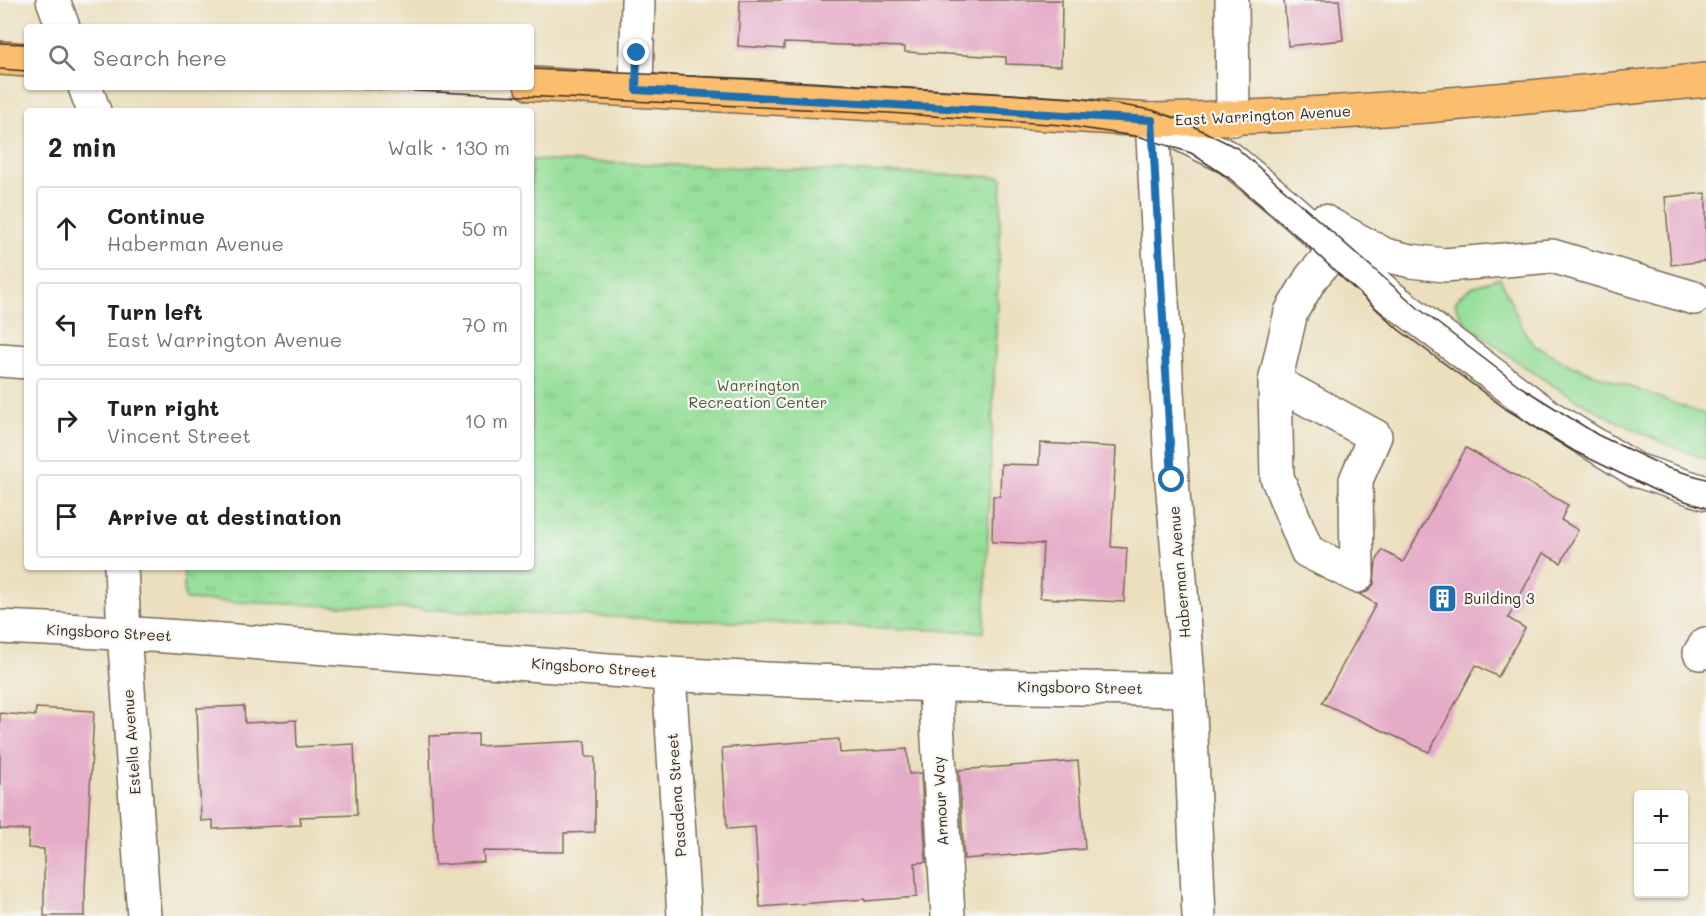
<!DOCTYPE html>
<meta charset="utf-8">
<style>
:root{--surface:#fff;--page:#f6f6f6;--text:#222;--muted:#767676;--line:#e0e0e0}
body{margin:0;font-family:Mali,sans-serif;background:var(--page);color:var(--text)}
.controls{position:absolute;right:18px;bottom:18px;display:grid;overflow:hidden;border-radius:6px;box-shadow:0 2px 4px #0004}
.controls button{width:54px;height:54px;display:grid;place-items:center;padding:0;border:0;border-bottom:2px solid var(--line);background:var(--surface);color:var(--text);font:30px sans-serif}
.stop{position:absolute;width:18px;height:18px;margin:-14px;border:4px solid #1f6fb2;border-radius:50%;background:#fff}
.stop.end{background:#1f6fb2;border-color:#fff;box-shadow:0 2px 6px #0008}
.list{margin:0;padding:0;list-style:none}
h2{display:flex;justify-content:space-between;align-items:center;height:78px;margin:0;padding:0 24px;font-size:26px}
h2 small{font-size:20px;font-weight:400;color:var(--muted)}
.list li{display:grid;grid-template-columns:39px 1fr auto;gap:18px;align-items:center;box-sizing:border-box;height:84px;margin:0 12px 12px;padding:0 12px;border:2px solid var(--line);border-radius:6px}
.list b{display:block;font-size:22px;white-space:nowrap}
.list p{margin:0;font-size:20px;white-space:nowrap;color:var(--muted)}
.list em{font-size:20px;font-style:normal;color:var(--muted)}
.icon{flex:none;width:33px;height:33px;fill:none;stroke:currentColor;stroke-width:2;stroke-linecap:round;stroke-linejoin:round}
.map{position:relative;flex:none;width:1706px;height:916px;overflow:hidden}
.search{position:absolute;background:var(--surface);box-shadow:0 2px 4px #0004;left:24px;top:24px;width:510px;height:66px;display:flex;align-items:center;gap:15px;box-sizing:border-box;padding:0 21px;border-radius:6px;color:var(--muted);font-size:22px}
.panel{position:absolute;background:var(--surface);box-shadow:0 2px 4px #0004;left:24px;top:108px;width:510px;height:462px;border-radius:6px}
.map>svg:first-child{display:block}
.green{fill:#97df9a;stroke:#69845c;stroke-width:1.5}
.park{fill:url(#park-tufts);stroke:#69845c;stroke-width:1.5}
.building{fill:#e5acc8}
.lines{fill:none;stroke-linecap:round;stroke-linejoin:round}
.minor-casing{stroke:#796956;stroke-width:36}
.major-casing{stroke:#796956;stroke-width:36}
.minor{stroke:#fff;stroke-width:33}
.major{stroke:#fbbd6e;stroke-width:33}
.tram{stroke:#3b2a1e;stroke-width:1.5}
.route{stroke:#1f6fb2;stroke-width:8}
.labels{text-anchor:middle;stroke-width:4.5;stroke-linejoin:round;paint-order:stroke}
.street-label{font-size:15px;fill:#3b2a1e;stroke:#f6f6f2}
.park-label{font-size:15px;fill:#52573d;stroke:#f6f6f2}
.poi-label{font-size:15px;fill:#3b2a1e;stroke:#f6f6f2;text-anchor:start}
</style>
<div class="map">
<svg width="1706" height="916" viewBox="0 0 1706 916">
<defs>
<pattern id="park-tufts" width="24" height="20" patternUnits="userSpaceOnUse" patternTransform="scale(1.5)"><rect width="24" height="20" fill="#97df9a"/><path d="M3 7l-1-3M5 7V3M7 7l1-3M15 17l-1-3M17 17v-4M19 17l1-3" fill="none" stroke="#83c084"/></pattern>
</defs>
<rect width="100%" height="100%" fill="#f6f6f2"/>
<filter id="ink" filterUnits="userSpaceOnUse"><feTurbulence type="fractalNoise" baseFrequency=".0167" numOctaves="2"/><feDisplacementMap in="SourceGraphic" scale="12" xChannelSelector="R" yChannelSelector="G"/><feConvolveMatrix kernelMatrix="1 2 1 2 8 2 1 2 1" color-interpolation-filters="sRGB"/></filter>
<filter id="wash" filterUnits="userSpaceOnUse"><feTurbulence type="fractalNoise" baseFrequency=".008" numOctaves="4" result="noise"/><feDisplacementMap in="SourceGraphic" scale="24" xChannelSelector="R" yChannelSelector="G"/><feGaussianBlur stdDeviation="1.35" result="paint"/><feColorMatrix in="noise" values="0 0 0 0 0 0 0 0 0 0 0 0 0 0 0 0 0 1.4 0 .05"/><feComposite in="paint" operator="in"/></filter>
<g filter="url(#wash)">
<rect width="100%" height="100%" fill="#ebdfbe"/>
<path class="green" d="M1500,278L1524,331L1534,345L1570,365L1706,415V459C1630,432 1556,392 1492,343C1477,331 1461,322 1455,304C1461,287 1485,283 1500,278Z"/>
<polygon class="park" points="531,160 1002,177 984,632 185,600 183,567 531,567"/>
<g id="blocks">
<g class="building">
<polygon points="740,0 1062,0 1061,66 1006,64 1006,57 905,52 905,47 784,43 784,49 738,46"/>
<polygon points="1284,0 1339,0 1343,40 1288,46"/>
<polygon points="1706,193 1706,261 1671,265 1665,197"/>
<polygon points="1040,443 1116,447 1111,547 1127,548 1124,602 1040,598 1043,544 992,542 993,496 1000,496 1001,464 1039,465"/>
<polygon points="1466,448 1568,505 1561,520 1578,530 1561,563 1543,553 1508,618 1525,628 1498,677 1476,665 1429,752 1322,703 1376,604 1359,594 1367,592 1374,584 1376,562 1382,550 1403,562"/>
<polygon points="244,706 245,723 296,720 297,747 354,744 357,815 300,817 301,825 213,829 213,820 201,821 197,708"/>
<polygon points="36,708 94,711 85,888 85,916 44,916 44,849 28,848 29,830 0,829 0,713 35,716"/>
<polygon points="478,734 478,746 585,741 586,757 595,757 595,832 564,833 564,852 483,851 484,862 435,865 429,736"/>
<polygon points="839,739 840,753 907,749 909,774 921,773 926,862 915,863 917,897 865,901 865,899 760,907 755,827 727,829 722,748"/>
<polygon points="1078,761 1085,849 964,859 959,770"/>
</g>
</g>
</g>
<g filter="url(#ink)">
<use href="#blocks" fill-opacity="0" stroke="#796956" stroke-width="1.5"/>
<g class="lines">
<defs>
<g id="minor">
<polyline points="53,0 63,27"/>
<polyline points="1232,0 1233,119"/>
<polyline points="85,87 94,111"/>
<polyline points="636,90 638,0"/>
<polyline points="1152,120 1172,480 1189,690 1199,916"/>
<polyline points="1152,120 1229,158 1283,203 1391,298 1548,416 1636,470 1706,493"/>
<polyline points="1323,221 1385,255 1411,261 1444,265 1552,256 1694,298"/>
<polyline points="0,360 27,362"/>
<polyline points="1275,382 1375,436 1356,480 1357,576 1307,551 1277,477 1275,382 1291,312 1311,278 1335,250"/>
<polyline points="121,567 124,632 144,916"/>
<path d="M0,627C223,636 446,660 669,674C842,684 1016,687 1189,690"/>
<polyline points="1700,653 1706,644"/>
<polyline points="669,674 684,916"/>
<polyline points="935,686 948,916"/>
</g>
<g id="major">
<polyline points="0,58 27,60"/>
<path d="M531,84L1152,120C1337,117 1522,98 1706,80"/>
</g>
</defs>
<use href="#minor" class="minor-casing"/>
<use href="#major" class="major-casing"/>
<use href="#minor" class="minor"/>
<use href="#major" class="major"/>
<g class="tram">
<polyline points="0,43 27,44"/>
<polyline points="0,69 27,71"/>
<polyline points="531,69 758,79 1078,98 1152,110 1181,120 1237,148 1418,308 1521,387 1598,435 1668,468 1706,479"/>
<polyline points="331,87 889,113 1062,125 1141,137 1191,153 1229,178 1305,243 1399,330 1506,409 1574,451 1656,491 1706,508"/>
</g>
</g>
</g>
<g class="lines" filter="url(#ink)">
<polyline class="route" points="637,53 636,90 1152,120 1172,480"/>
</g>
<defs>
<symbol id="building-square" viewBox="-11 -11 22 22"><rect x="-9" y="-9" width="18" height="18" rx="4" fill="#1f6fb2" stroke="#f6f6f2"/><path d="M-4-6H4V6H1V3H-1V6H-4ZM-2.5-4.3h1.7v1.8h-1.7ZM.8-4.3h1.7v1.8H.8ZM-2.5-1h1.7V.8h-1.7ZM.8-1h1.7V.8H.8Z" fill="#fff"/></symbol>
</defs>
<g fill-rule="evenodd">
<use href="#building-square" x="1426" y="582" width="33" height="33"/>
</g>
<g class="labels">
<g class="street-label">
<text transform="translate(1263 116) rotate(-3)" y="5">East Warrington Avenue</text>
<text transform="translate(1180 572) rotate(-95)" y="5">Haberman Avenue</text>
<text transform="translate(109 633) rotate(3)" y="5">Kingsboro Street</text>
<text transform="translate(594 668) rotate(4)" y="5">Kingsboro Street</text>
<text transform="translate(1080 688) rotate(1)" y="5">Kingsboro Street</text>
<text transform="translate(132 742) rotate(-94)" y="5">Estella Avenue</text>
<text transform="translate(677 795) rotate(-94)" y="5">Pasadena Street</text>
<text transform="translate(941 801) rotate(-93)" y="5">Armour Way</text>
</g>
<g class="park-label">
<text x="758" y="391">Warrington<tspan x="758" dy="17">Recreation Center</tspan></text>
</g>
<g class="poi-label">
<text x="1464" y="604">Building 3</text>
</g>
</g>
</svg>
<div class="controls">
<button>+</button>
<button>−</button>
</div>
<div class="stop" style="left:1172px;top:480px"></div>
<div class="stop end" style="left:637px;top:53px"></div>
<div class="search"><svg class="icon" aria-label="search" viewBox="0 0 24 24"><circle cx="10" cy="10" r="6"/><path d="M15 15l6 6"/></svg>Search here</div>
<section class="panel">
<h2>2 min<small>Walk · 130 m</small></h2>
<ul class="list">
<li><svg class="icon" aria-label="ahead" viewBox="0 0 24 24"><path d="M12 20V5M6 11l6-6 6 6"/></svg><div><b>Continue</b><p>Haberman Avenue</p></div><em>50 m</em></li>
<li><svg class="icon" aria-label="left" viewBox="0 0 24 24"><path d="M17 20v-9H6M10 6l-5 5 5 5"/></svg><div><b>Turn left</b><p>East Warrington Avenue</p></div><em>70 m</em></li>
<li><svg class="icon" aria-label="right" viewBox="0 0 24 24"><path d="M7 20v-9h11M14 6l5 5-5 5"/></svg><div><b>Turn right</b><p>Vincent Street</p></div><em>10 m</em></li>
<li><svg class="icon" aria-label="arrive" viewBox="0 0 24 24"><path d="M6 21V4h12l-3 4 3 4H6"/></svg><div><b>Arrive at destination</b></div></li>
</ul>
</section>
</div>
